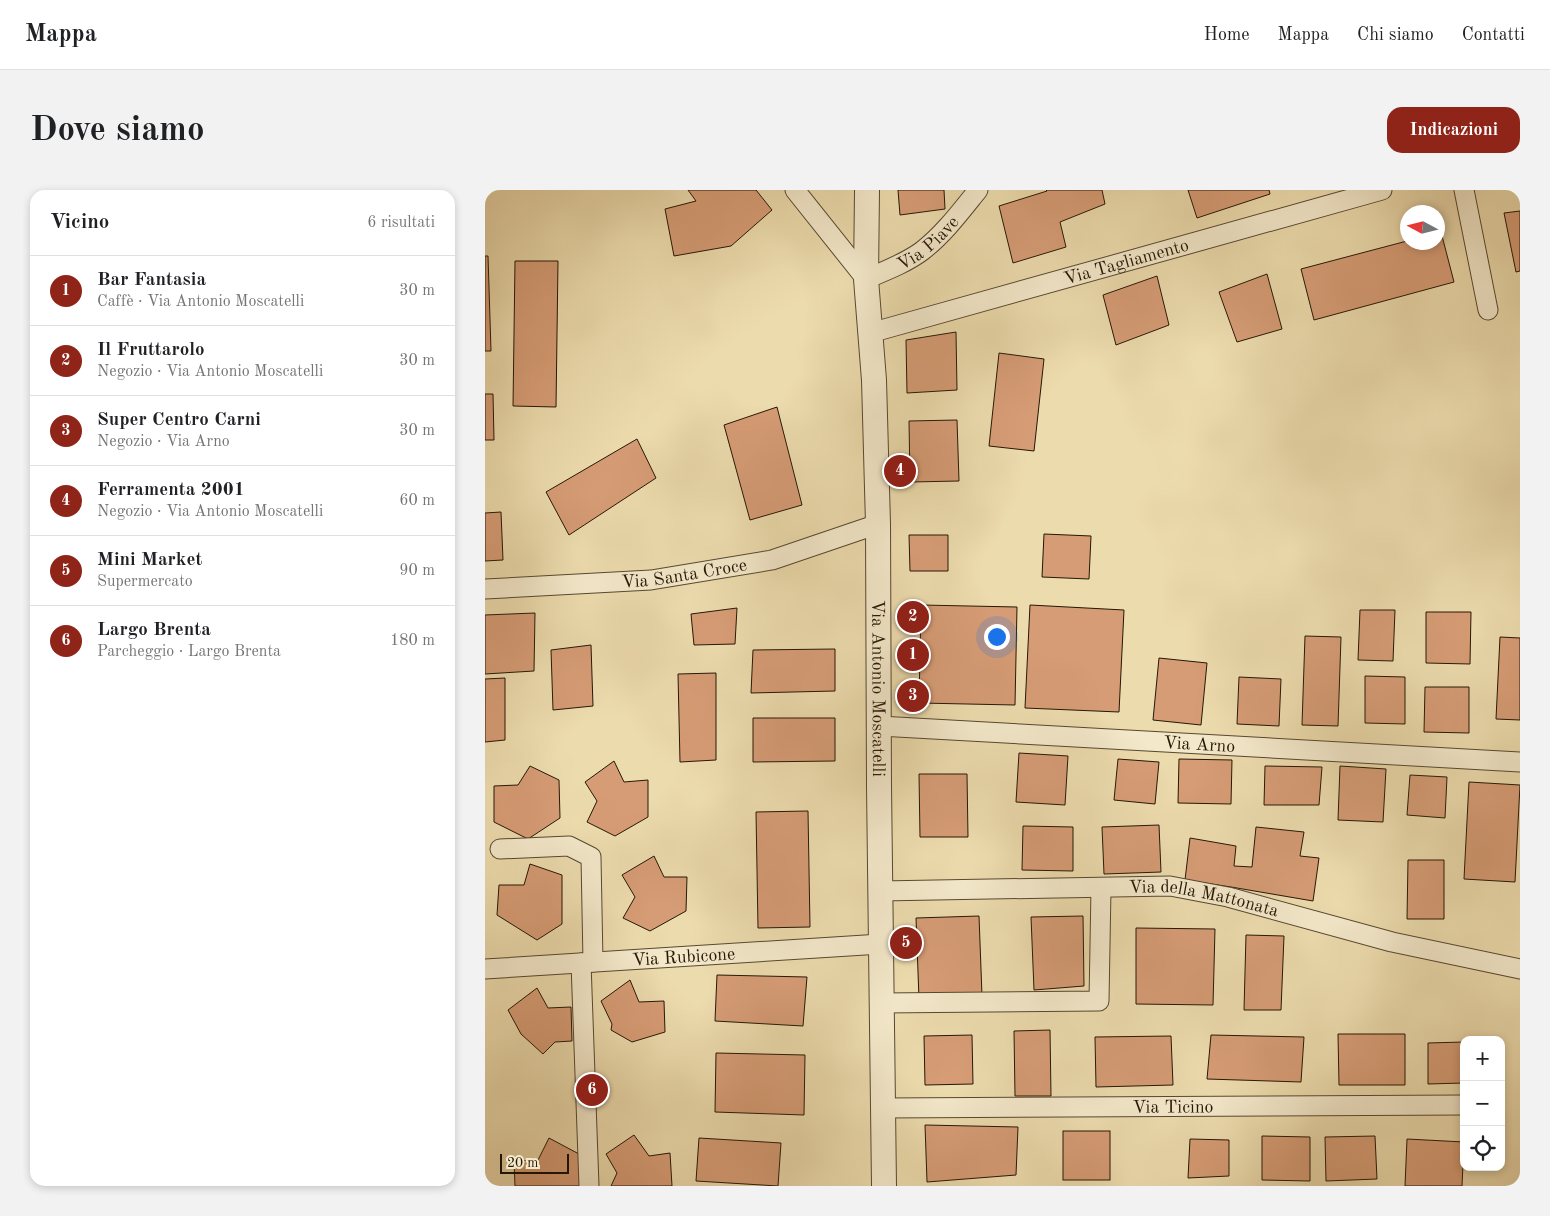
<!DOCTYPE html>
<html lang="it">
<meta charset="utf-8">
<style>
:root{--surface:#fff;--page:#f2f2f2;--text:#202124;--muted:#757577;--line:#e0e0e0;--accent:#8f2418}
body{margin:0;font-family:"Old Standard TT",serif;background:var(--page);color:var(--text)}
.controls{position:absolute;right:15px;bottom:15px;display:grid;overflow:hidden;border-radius:10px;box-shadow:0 2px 8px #0003}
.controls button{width:45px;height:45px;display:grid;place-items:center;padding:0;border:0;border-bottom:1px solid var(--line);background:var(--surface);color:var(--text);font:25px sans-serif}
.compass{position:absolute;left:915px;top:15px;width:45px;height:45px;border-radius:50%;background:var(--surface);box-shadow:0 2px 8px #0003;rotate:277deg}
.scale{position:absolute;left:15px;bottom:12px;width:69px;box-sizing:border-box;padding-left:5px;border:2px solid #251706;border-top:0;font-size:14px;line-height:18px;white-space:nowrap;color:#251706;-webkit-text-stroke:4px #f3e8ca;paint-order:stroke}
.you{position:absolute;left:511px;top:446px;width:18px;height:18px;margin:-12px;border:4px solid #fff;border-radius:50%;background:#1a73e8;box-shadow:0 0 0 8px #1a73e833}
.badge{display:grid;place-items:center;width:32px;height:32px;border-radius:50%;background:var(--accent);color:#fff;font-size:16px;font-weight:700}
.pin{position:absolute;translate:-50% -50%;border:2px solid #fff;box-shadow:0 1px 5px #0006}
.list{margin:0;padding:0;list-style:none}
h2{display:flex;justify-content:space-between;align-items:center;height:65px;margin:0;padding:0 20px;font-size:21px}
h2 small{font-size:16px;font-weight:400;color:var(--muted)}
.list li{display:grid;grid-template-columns:32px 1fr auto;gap:15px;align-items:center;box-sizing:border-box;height:70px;padding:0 20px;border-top:1px solid var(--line)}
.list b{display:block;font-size:19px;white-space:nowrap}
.list p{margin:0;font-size:16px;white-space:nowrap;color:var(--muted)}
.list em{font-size:16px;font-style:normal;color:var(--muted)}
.icon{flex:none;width:28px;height:28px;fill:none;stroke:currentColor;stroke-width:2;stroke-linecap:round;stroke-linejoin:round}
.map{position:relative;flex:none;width:1035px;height:996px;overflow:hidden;border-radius:15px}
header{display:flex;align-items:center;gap:30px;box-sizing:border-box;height:70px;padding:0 25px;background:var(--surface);border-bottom:1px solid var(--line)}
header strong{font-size:24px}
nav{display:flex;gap:28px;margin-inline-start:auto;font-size:18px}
.intro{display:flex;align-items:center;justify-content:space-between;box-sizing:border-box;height:120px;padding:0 30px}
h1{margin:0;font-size:35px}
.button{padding:12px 22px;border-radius:15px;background:var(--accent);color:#fff;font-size:18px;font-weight:700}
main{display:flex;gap:30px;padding:0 30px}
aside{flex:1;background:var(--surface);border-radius:15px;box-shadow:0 2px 8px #0003}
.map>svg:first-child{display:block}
.building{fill:#d69c75;stroke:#251706}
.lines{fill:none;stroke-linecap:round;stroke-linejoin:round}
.minor-casing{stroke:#574830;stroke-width:21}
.tertiary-casing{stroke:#574830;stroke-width:26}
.minor{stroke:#f3e8ca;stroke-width:19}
.tertiary{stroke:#f3e8ca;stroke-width:24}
.labels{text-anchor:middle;stroke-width:4;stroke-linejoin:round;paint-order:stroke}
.street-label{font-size:18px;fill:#251706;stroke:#f3e8ca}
</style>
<header>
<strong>Mappa</strong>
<nav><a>Home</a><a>Mappa</a><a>Chi siamo</a><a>Contatti</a></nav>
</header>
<div class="intro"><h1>Dove siamo</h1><a class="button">Indicazioni</a></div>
<main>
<aside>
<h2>Vicino<small>6 risultati</small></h2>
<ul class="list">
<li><span class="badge">1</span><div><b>Bar Fantasia</b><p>Caffè · Via Antonio Moscatelli</p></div><em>30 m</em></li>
<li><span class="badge">2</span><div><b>Il Fruttarolo</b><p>Negozio · Via Antonio Moscatelli</p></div><em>30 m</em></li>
<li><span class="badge">3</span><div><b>Super Centro Carni</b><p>Negozio · Via Arno</p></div><em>30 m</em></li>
<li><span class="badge">4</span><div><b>Ferramenta 2001</b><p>Negozio · Via Antonio Moscatelli</p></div><em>60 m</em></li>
<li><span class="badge">5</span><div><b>Mini Market</b><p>Supermercato</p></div><em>90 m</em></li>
<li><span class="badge">6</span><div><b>Largo Brenta</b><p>Parcheggio · Largo Brenta</p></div><em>180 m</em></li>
</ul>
</aside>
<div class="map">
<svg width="1035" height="996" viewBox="0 0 1035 996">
<rect width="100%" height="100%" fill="#ecdbad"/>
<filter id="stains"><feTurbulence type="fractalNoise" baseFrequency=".004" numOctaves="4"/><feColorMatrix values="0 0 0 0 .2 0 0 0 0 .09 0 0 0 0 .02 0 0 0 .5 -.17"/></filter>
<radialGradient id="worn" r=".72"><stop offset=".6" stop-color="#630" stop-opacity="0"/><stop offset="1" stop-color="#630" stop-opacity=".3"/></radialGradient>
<g class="building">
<polygon points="203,0 271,0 287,20 246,56 189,66 180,19 211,11"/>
<polygon points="413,0 459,0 460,19 415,25"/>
<polygon points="561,0 617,0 620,14 575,32 581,57 528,73 514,16 562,1"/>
<polygon points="703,0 784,0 785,4 712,28"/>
<polygon points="1035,21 1035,81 1031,82 1019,23"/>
<polygon points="956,42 969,92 829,130 816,79 922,51 922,52 952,52 952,43"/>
<polygon points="0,66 3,66 6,161 0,161"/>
<polygon points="30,71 73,71 71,217 28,216"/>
<polygon points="782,84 797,139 752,152 734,102"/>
<polygon points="672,86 684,135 631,155 618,105"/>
<polygon points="471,142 472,200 422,203 421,150"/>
<polygon points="514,163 559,169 549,261 504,256"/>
<polygon points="0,204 8,204 9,250 0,250"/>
<polygon points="292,217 317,315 265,330 239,235"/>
<polygon points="472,230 474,291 425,292 424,231"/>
<polygon points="152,249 171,288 84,345 61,302"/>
<polygon points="16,322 18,370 0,371 0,323"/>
<polygon points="559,344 606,346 604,389 557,387"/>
<polygon points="424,345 463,345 463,381 425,381"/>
<polygon points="436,415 532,417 530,515 434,513"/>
<polygon points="545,415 639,420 634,522 540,518"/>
<polygon points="252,418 250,454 209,455 206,424"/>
<polygon points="875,420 910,420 908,471 873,470"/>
<polygon points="941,422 986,422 985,474 941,473"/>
<polygon points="50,423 49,481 0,484 0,425"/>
<polygon points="820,446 856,447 853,536 817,535"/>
<polygon points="1015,447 1035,448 1035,530 1011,529"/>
<polygon points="106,455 108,516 68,520 66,460"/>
<polygon points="350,459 350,501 266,503 268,460"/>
<polygon points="674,468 722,473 716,535 668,530"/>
<polygon points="231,483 231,570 195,572 193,484"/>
<polygon points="880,486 920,487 920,534 880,533"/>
<polygon points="754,487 796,489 794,536 752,534"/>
<polygon points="20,488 20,550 0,552 0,489"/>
<polygon points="940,497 984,497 984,543 939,542"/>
<polygon points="268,528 350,528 350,571 268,572"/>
<polygon points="534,563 583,566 580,615 531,612"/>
<polygon points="633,569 674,572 670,614 629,610"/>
<polygon points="694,569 747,570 746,614 693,613"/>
<polygon points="129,571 139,592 163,590 163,627 130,646 102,632 112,611 100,592"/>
<polygon points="45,576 74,590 75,628 43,649 9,632 9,596 33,595"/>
<polygon points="780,576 837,577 834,615 779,615"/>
<polygon points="855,576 901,579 898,632 853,630"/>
<polygon points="434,584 482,584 483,647 435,647"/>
<polygon points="925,585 962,587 960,628 922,625"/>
<polygon points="984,592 1035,595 1030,692 979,689"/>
<polygon points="323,621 325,737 273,738 271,622"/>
<polygon points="674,635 676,682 619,684 617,637"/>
<polygon points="538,636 588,637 588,681 537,680"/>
<polygon points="771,637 819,642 815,666 834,668 828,711 746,697 700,690 705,648 751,656 749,676 767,677"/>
<polygon points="169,666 179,687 202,687 201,721 165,741 138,728 150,707 137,685"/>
<polygon points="923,670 959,670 959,729 922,729"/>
<polygon points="45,674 77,685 77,734 52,750 12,725 14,695 39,695"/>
<polygon points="494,726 497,806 434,809 431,728"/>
<polygon points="598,726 599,796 549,800 546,727"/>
<polygon points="651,738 730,739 728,815 651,814"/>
<polygon points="761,745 799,746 796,820 759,820"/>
<polygon points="232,785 322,787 318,836 230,831"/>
<polygon points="145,790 154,812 179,811 180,842 147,852 126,840 127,834 116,811"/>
<polygon points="52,798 63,818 86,817 87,851 70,852 58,864 36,844 23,820"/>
<polygon points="565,840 566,906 530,906 529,841"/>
<polygon points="853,844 920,844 920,895 854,895"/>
<polygon points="487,845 488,894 440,895 439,846"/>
<polygon points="726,845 819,847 816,892 722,889"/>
<polygon points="686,846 688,895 611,897 610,847"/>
<polygon points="979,852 979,893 943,894 943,853"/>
<polygon points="231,863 320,865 319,925 230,922"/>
<polygon points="440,935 533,937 531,985 442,992"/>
<rect x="578" y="941" width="47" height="49"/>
<polygon points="149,945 164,966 185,963 187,996 126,996 132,983 121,964"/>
<polygon points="777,946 825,947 825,991 777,990"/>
<polygon points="890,946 892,989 841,991 840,947"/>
<polygon points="64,948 94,964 96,996 30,996 29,971 53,970"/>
<polygon points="214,948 296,953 293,996 211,991"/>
<polygon points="705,949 744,950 744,986 703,988"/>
<polygon points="922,949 979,952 977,996 920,996"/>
</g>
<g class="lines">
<defs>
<g id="minor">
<path id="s1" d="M310,0L381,89C400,81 421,73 437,61C459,44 476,21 493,0"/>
<polyline points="979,0 1003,120"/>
<path id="s2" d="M385,143L897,0"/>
<path id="s3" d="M0,399L166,390L287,370L393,334"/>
<path id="s4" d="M394,536L1035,572"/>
<polyline points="15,659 84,656 106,667 108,772"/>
<path id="s5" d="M395,701L685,696L743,707L907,752L1035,779"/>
<polyline points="96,773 104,996"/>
<path id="s6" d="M0,779L396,754"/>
<polyline points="397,813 614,811 616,698"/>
<path id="s7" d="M398,918L979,915"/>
</g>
<g id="tertiary">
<path id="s8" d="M382,0L381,89L389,190L393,334L394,596L399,996"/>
</g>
</defs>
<use href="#minor" class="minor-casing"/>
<use href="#tertiary" class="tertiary-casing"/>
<use href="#minor" class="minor"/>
<use href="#tertiary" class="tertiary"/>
</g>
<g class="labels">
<g class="street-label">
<text dy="6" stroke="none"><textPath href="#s1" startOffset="186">Via Piave</textPath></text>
<text dy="6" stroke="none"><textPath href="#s2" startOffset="266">Via Tagliamento</textPath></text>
<text dy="6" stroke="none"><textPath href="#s3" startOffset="200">Via Santa Croce</textPath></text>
<text dy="6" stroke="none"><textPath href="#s8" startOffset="499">Via Antonio Moscatelli</textPath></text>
<text dy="6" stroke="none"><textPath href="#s4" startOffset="321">Via Arno</textPath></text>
<text dy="6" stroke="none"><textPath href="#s5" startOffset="325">Via della Mattonata</textPath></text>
<text dy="6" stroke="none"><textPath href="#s6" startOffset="199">Via Rubicone</textPath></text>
<text dy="6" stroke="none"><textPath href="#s7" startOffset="290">Via Ticino</textPath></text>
</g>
</g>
<rect width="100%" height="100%" filter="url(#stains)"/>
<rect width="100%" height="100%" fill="url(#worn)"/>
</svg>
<div class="controls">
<button>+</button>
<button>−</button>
<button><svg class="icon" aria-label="locate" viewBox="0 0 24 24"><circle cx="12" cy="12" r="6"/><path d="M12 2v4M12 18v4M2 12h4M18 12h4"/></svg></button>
</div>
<svg class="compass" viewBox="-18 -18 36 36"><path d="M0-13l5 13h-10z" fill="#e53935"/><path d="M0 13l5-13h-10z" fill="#757577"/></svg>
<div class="scale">20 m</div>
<div class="you"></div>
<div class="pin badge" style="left:428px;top:465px">1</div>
<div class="pin badge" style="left:428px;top:427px">2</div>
<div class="pin badge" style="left:428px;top:506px">3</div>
<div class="pin badge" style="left:415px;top:281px">4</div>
<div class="pin badge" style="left:421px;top:753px">5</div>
<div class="pin badge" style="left:107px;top:900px">6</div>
</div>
</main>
